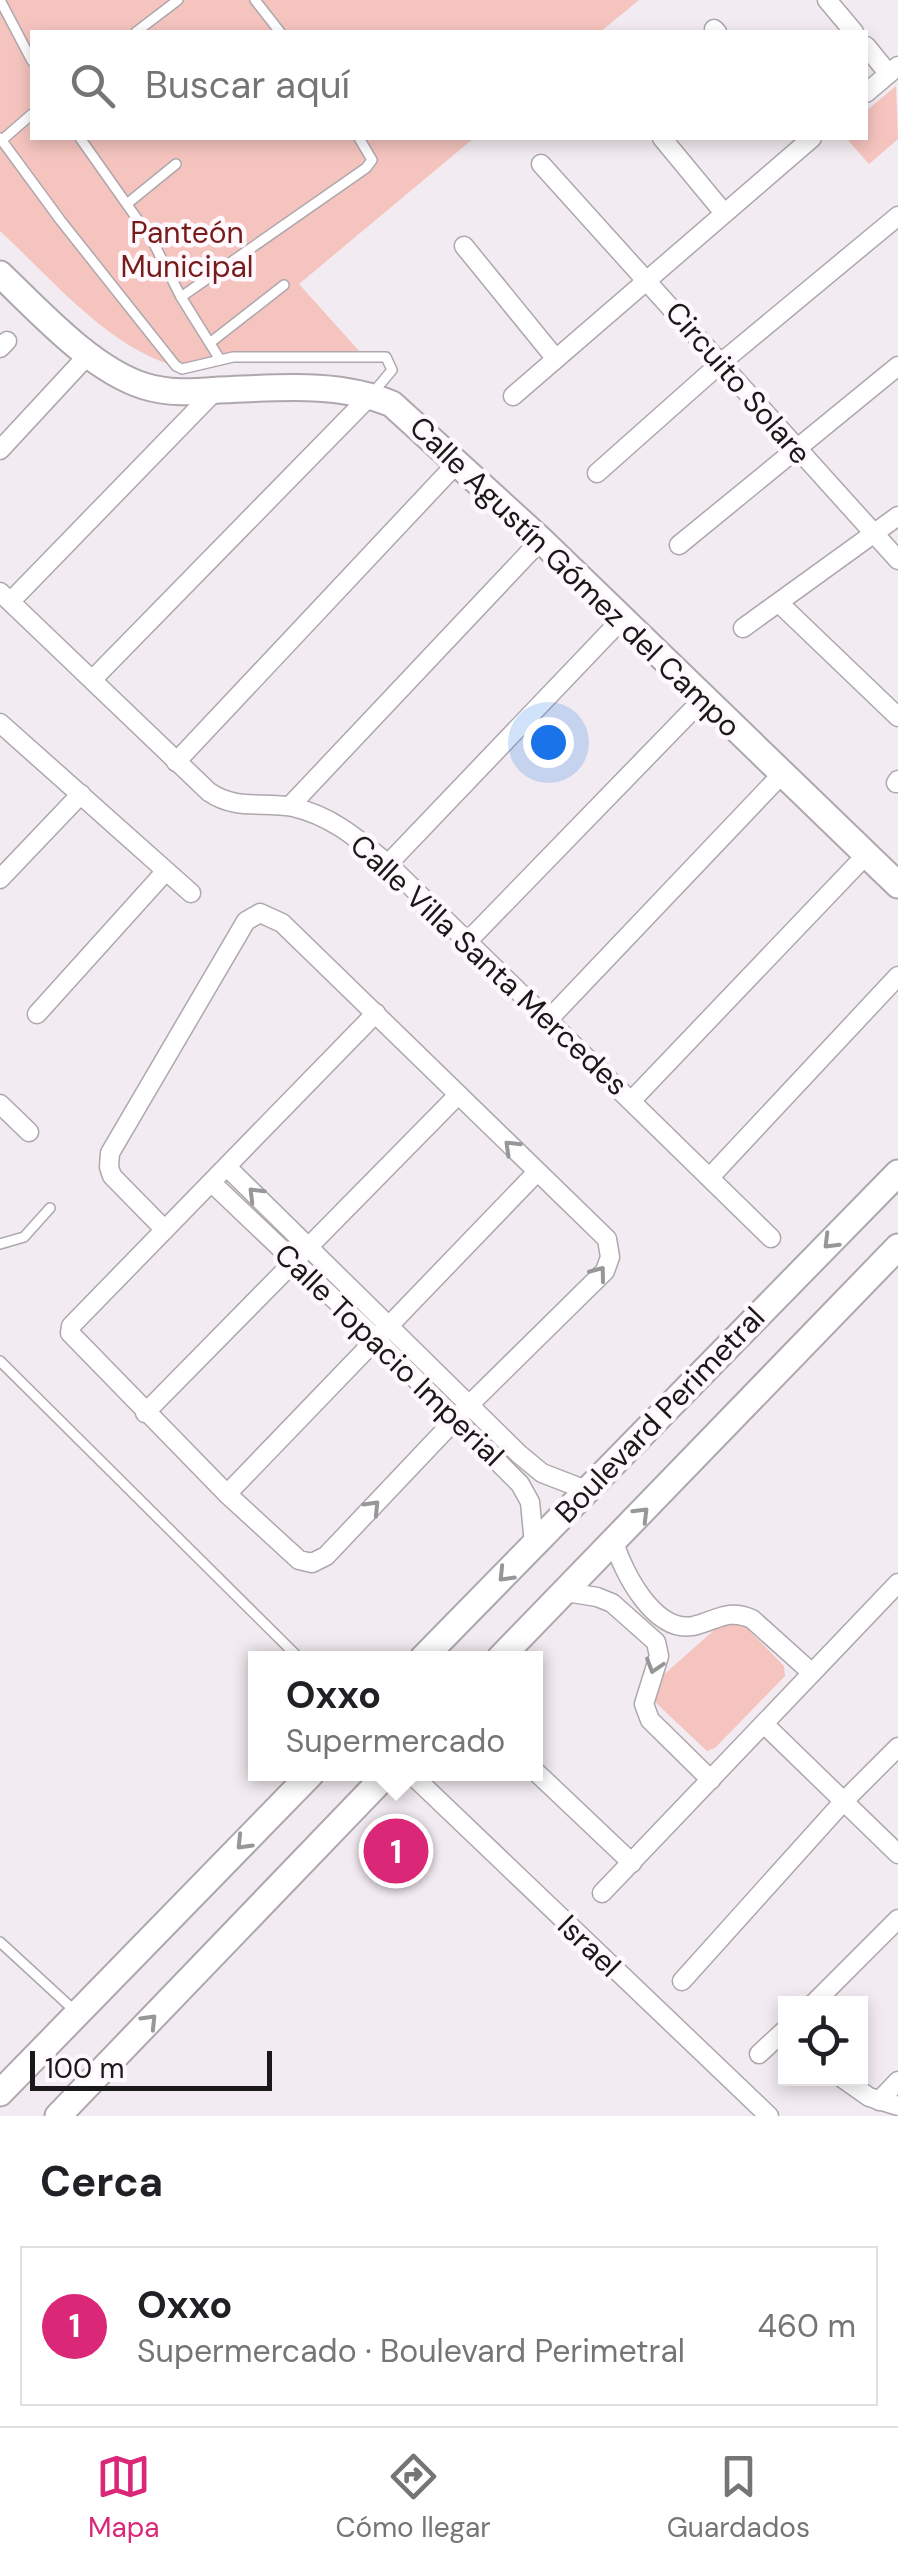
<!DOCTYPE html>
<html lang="es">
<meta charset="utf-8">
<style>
:root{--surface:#fff;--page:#f2f2f2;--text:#202124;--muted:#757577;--line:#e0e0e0;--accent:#db2777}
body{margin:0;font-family:"DM Sans",sans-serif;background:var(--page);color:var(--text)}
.controls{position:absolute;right:30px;bottom:30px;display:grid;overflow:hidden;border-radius:0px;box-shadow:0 5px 15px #0003}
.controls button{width:90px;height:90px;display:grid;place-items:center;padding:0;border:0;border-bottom:2px solid var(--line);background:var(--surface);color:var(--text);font:50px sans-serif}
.scale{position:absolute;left:30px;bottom:25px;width:242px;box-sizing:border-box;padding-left:10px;border:5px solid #1b181a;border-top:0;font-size:28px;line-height:35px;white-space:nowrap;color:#1b181a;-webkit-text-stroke:8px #fff9fe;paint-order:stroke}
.you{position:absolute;left:548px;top:742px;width:35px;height:35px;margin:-25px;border:8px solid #fff;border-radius:50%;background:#1a73e8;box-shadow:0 0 0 15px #1a73e833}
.badge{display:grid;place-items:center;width:65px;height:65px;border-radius:50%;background:var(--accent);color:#fff;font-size:32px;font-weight:700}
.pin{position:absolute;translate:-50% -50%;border:5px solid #fff;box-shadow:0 2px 10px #0006}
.popup{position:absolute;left:248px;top:1651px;width:295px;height:130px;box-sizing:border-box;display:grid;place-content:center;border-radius:0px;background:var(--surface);filter:drop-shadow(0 2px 8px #0005);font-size:32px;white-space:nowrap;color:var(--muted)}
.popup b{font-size:38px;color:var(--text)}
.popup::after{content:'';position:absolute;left:50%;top:100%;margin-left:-20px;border:20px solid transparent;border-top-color:var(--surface)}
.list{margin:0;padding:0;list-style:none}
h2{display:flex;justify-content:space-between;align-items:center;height:130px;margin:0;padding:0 40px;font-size:42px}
h2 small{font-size:32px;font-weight:400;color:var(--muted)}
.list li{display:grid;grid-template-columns:65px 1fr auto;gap:30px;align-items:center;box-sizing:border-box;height:160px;margin:0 20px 20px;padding:0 20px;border:2px solid var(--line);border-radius:0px}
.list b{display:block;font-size:38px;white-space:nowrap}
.list p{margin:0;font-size:32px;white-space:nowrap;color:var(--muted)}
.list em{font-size:32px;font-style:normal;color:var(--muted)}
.icon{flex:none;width:55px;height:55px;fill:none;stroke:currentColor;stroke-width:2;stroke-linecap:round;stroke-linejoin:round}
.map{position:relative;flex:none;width:898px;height:2116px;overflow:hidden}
.search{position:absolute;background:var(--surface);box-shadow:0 5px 15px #0003;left:30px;right:30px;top:30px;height:110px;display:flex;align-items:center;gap:25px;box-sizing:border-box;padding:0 35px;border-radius:0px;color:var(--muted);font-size:38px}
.sheet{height:310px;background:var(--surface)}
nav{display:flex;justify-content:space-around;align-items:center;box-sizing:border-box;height:140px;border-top:2px solid var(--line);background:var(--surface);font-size:28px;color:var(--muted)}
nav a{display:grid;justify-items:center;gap:5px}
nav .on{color:var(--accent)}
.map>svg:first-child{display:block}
.green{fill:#f5c4be}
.building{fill:#cac0c3}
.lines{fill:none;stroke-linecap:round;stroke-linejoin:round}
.lane-casing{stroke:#aea7ad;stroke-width:12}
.street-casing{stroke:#aea7ad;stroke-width:21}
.secondary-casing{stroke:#aea7ad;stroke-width:29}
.lane{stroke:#fff;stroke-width:9}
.street{stroke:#fff;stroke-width:18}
.secondary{stroke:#fff;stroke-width:25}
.oneway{stroke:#989798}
.labels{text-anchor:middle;stroke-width:9;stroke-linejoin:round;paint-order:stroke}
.park-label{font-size:30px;fill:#761c1a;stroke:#fff9fe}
.street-label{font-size:30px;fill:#1b181a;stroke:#fff9fe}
</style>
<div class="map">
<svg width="898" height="2116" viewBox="0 0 898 2116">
<rect width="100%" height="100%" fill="#f2ebf1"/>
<g class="green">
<path d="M0,0H639L600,32H32V138H474L299,284L360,352L180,367C112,352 51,278 0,231Z"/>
<polygon points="896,86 898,139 869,164 846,138 866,138 866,111"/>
<polygon points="729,1617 738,1619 784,1666 785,1676 715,1748 707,1751 654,1701 655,1690 661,1677"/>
</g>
<polygon class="building" points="396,1817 419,1840 396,1863 373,1840"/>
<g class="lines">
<defs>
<g id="lane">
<polyline points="0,0 32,61"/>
<polyline points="255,0 280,32"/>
<polyline points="136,32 178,0"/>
<polyline points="0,138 61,221 176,366 182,369 233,357 386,357 392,370 372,394"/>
<polyline points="80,138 152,240 181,297 219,358"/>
<polyline points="2,140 32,114"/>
<polyline points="128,203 176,164"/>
<polyline points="181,297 366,168 372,160 359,138"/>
<polyline points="211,342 284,285"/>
<polyline points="0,1244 24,1237 50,1208"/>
<polyline points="0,1361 299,1658"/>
<polyline points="0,1942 75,2011"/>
</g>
<g id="street">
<polyline points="827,0 854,32"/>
<polyline points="714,29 717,32"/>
<polyline points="866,46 888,73"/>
<polyline points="866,93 898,66"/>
<polyline points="662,138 724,213"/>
<polyline points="541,164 898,560"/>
<polyline points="464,246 556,359"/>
<polyline points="0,348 7,341"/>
<polyline points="513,396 812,138"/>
<polyline points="0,450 88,355"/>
<polyline points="597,473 722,362 898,216"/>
<polyline points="679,545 898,366"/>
<path d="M0,592L209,792C237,811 263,801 293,807C332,816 358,839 388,864L771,1238"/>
<polyline points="11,601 216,390"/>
<polyline points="779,603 898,717"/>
<polyline points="743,628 898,516"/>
<polyline points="93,679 371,395"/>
<polyline points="0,723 191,893"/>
<polyline points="176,762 458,462"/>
<polyline points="896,783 898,780"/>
<polyline points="290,806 541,540"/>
<polyline points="388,864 622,619"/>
<polyline points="0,879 81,794"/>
<polyline points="466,943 703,699"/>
<polyline points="37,1014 165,872"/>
<polyline points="548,1020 782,774"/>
<polyline points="632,1100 866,855"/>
<polyline points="0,1104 29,1132"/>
<polyline points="227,1167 519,1454 542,1473 586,1490"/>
<polyline points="710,1177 898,976"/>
<polyline points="212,1183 375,1338 520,1484 530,1502 534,1544"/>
<polyline points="165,1230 112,1176 109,1167 110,1153 246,921 260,913 282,923 607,1239 610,1257 605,1271 469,1405 326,1556 312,1563 299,1560 227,1494 70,1333 71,1326 376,1013"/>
<polyline points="145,1413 458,1095"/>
<polyline points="227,1494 537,1172"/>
<path d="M614,1542C623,1572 654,1633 693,1626C716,1621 727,1608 752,1619L812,1673"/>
<polyline points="566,1592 597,1597 612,1603 656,1642 659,1656 644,1704 650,1720 711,1780"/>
<polyline points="764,1724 898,1854"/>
<polyline points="536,1772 632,1863"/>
<polyline points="411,1774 769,2116"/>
<polyline points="602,1893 898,1583"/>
<polyline points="682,1981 843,1802 898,1747"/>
<polyline points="813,2004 898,1919"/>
<polyline points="759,2054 786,2029"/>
<polyline points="842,2078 869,2097 898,2106"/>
<polyline points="879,2101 898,2081"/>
</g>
<g id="secondary">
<path d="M0,274C40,312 91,369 144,386C170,394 192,392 219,390C276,388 338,381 392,404L541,540L898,885"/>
<polyline points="423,1658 898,1173"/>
<polyline points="500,1658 898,1247"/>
<polyline points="0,2093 311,1774"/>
<polyline points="58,2116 387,1774"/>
</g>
</defs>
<use href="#lane" class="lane-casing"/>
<use href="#street" class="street-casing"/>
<use href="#secondary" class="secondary-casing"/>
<use href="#lane" class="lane"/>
<use href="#street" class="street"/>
<use href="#secondary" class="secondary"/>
</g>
<defs><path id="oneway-chevron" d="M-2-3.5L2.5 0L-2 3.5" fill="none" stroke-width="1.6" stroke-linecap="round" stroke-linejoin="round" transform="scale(2.5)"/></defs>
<g class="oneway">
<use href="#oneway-chevron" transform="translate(511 1147) rotate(-136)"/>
<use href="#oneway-chevron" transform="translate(255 1194) rotate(-135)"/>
<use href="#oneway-chevron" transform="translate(830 1242) rotate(135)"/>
<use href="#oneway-chevron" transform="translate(599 1273) rotate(-53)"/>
<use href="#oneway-chevron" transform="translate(373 1507) rotate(-46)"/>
<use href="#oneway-chevron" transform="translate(642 1514) rotate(-45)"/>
<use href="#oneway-chevron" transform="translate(505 1575) rotate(134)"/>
<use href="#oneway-chevron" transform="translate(654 1666) rotate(107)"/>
<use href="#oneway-chevron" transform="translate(243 1843) rotate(134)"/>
<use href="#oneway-chevron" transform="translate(150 2021) rotate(-46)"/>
</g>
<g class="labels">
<g class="park-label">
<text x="187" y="243">Panteón<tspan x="187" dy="34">Municipal</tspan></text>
</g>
<g class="street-label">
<text transform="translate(738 383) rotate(49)" y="10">Circuito Solare</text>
<text transform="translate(575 577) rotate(44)" y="10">Calle Agustín Gómez del Campo</text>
<text transform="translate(489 965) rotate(43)" y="10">Calle Villa Santa Mercedes</text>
<text transform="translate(389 1355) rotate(44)" y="10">Calle Topacio Imperial</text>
<text transform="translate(660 1415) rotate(-46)" y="10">Boulevard Perimetral</text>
<text transform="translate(589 1946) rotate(44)" y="10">Israel</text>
</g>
</g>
</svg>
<div class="controls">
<button><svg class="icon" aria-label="locate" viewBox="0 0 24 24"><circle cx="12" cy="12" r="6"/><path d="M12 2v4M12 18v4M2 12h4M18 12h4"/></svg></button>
</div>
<div class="scale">100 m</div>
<div class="you"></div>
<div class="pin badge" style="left:396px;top:1851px">1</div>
<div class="popup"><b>Oxxo</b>Supermercado</div>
<div class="search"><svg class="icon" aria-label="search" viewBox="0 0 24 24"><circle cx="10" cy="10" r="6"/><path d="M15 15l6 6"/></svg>Buscar aquí</div>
</div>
<section class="sheet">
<h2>Cerca<small></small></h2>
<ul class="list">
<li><span class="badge">1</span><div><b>Oxxo</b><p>Supermercado · Boulevard Perimetral</p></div><em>460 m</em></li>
</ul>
</section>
<nav>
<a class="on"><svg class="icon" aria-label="map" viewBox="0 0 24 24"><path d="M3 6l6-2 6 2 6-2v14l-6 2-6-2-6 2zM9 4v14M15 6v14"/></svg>Mapa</a>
<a><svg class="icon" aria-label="directions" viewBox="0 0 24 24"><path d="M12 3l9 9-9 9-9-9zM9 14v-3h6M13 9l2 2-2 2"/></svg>Cómo llegar</a>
<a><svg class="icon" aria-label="saved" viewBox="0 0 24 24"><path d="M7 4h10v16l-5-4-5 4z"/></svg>Guardados</a>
</nav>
